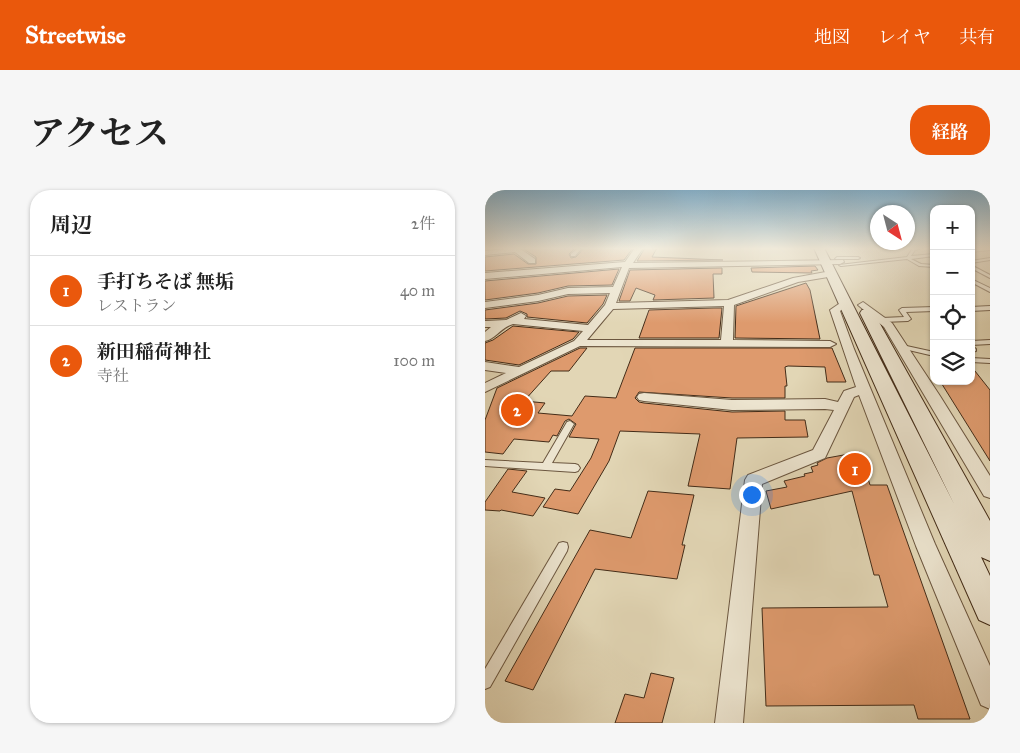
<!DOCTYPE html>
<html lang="ja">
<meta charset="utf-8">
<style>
:root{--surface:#fff;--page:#f6f6f6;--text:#222;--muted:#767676;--line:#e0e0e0;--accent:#ea580c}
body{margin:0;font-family:"IM FELL Great Primer","Noto Serif JP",serif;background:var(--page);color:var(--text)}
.controls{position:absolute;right:15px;top:15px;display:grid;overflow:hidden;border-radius:10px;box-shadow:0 1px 4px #0004}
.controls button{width:45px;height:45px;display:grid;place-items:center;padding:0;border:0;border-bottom:1px solid var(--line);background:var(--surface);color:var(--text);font:25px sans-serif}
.compass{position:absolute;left:385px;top:15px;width:45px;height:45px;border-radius:50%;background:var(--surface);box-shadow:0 1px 4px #0004;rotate:144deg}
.you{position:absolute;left:266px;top:304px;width:18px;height:18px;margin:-12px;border:4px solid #fff;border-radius:50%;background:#1a73e8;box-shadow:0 0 0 8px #1a73e833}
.badge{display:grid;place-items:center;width:32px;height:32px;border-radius:50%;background:var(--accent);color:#fff;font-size:16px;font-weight:700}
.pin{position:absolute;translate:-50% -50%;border:2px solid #fff;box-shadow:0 1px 5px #0006}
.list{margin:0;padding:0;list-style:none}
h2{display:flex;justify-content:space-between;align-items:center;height:65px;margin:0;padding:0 20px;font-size:21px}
h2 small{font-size:16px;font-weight:400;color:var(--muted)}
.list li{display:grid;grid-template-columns:32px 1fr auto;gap:15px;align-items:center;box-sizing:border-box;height:70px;padding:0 20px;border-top:1px solid var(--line)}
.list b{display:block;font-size:19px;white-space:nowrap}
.list p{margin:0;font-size:16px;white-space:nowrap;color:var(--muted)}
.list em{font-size:16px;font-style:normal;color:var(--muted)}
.icon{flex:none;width:28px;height:28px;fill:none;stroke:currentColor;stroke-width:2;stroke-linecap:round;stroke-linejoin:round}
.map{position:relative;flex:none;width:505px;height:533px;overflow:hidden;border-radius:20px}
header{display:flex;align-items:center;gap:30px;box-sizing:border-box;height:70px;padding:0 25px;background:var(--accent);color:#fff}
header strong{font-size:24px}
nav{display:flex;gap:28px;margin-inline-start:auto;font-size:18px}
.intro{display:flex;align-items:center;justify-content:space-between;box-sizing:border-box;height:120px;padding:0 30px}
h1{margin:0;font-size:35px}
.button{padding:12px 22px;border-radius:20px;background:var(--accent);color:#fff;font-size:18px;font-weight:700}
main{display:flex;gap:30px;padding:0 30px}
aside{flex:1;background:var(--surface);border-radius:20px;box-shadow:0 1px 4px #0004}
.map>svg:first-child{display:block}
.building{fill:#de9a6d;stroke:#432c18}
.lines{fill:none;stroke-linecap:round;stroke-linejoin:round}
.lane-casing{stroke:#6b563f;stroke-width:2}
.street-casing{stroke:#6b563f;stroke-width:2}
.secondary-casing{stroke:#432c18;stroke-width:2}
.lane{fill:#ece4cf;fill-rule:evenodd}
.street{fill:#ece4cf;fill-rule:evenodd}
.secondary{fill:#ece4cf;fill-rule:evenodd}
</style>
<header>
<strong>Streetwise</strong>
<nav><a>地図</a><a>レイヤ</a><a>共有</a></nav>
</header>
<div class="intro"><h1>アクセス</h1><a class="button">経路</a></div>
<main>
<aside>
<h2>周辺<small>2件</small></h2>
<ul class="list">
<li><span class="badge">1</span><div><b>手打ちそば 無垢</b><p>レストラン</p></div><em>40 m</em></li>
<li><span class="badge">2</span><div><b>新田稲荷神社</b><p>寺社</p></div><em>100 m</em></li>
</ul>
</aside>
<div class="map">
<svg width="505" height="533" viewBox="0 0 505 533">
<rect width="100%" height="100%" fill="#e2d6b5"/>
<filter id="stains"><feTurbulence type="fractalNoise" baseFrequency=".004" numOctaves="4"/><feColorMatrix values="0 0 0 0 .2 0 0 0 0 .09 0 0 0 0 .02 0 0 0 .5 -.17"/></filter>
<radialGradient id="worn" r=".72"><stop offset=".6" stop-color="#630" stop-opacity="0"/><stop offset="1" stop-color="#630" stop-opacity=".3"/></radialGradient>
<g class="building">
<polygon points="37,58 90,58 84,64 86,68 91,67 99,58 148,58 139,70 0,81 0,67 29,64 43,74 51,74 51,67"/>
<polygon points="160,58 172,58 167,67 238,70 152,71"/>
<polygon points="330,76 333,80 326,81 327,83 267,82 266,78"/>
<polygon points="237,78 237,84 228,84 229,108 168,110 170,105 151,98 145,111 134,111 145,80"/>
<polygon points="134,79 127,95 83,96 53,103 0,110 0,91"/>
<polygon points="321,93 325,100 335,149 250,148 251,116"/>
<polygon points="122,105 118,114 102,133 42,127 42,124 35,121 21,128 0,129 0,120 53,113 83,106"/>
<polygon points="229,118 237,118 234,148 154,148 164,120"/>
<polygon points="28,136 94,142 88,149 34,175 0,170 0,153 8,150"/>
<polygon points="95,158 102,158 84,181 66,181 39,211 60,213 53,223 87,226 100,206 131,208 150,158 347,158 361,192 342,192 340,177 303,176 300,177 302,196 300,196 300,208 247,208 154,202 150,208 154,212 159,213 247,222 300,221 300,230 320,230 323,247 252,248 245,299 203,296 215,244 135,241 124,271 93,324 58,317 70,299 85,301 106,268 114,249 84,247 91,234 84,229 80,231 72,246 68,245 64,252 29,249 18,264 0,262 0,230 12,198"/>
<polygon points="486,176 505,200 505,271 455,191 486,191"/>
<polygon points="375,262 385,295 402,295 485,529 433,529 429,515 281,516 277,418 403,417 394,385 389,385 367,301 286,319 281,301 302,297 299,291 320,286 319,284 328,282 326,277 333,275 332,273 342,268"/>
<polygon points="23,279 42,281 27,302 60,308 48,326 16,320 15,321 0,320 0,312"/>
<polygon points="163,301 209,305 197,355 200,355 192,389 110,379 48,500 20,491 105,340 146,348"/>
<polygon points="166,483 189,488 177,533 130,533 140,504 159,508"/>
</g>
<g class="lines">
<defs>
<g id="lane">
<polygon points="93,58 97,58 90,66 86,66 86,64"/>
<polygon points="428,58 436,58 430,60 426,66 449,64 449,66 426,69 436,74 449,75 449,77 434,76 422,69 356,76 354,75 422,67"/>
<polygon points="505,58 505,60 486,62 486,60"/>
<polygon points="352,67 373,67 375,68 373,69 350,69"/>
<polygon points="505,68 505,70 486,73 486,71"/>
<polygon points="486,75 505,85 505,88 486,78"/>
<polygon points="486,89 505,98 505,102 486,92"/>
<polygon points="505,116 505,120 486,121 486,117"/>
<polygon points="449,117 449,121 421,122 426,129 423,131 397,132 394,130 397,128 419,127 414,120 417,118"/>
<polygon points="505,150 505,154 486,155 486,151"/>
<polygon points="417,155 449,162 449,166 415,158 414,157"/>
<polygon points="486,155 491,159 491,161 486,162"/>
<polygon points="486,168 505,169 505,173 486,172"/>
<polygon points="85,231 89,234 67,273 90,274 93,275 95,278 93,281 90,282 0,276 0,270 58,273 82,232"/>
<polygon points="78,352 82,353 83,357 82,361 5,497 0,499 0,479 74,353"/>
</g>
<g id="street">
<polygon points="34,58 50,69 50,73 44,73 30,62 0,65 0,61"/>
<path d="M150,58H158L148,73L358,70L359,72L355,74L144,78L131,113L243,110L308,88L346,81L350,84L349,86L313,92L249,115L248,150L345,151L351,154L345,157L95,156L0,202V193L21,183L0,180V172L34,177L89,151L98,141L28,134C15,138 11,149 0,151V142L6,137H0V131L21,130L36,123L41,126L39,129L103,135L120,115L125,103L83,104L53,111L0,118V112L53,105L83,98L128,97L137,77L0,89V83L140,72ZM239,116L236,150H102L128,119Z"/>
<polygon points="361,109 366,112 355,121 369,159 450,354 505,476 505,519 496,515 431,356 374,205 369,207 340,268 277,294 258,533 230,533 260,290 263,285 328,260 349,220 340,219 247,220 159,211 154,210 152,207 154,204 159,203 247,210 340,209 353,212 359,201 371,197 345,120"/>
<polygon points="378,112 407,133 455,206 505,286 505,308 499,306 399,137 373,115"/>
</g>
<polygon id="secondary" points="329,58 339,58 469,314 375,123 377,120 387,120 389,123 505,331 505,371 496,367 505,386 505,435 494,430"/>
</defs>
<use href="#lane" class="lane-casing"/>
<use href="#street" class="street-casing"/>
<use href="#secondary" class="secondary-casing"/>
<use href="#lane" class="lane"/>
<use href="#street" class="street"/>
<use href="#secondary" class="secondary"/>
</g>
<linearGradient id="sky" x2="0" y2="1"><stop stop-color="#87b6d3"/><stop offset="0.44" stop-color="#f2edde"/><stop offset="1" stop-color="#f2edde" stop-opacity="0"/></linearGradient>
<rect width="505" height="133" fill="url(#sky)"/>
<rect width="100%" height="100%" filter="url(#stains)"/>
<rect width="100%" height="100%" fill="url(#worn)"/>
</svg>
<div class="controls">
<button>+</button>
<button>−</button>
<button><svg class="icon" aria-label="locate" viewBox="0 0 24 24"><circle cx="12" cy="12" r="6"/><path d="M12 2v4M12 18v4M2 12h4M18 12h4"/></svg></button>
<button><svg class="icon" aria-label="layers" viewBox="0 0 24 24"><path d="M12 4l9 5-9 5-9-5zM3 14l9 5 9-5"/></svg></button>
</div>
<svg class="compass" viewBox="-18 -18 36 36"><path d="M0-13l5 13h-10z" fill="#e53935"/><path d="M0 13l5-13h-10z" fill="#767676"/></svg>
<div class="you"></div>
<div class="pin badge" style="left:370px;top:279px">1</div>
<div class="pin badge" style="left:32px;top:220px">2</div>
</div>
</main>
